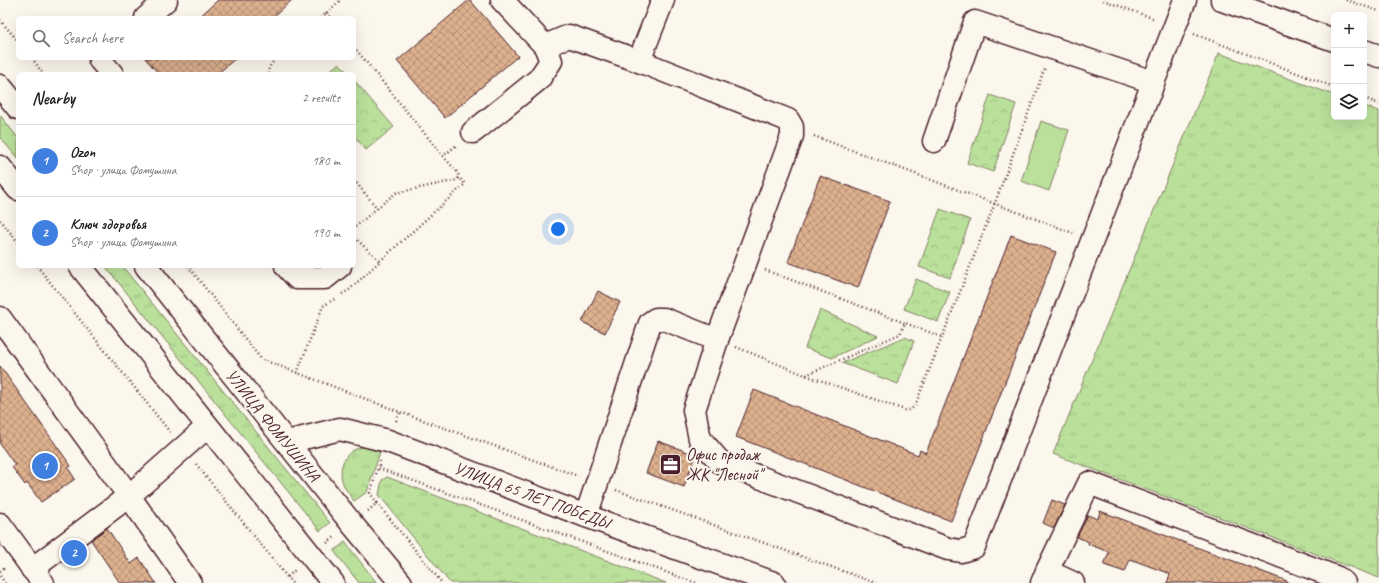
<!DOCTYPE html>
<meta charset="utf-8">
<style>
:root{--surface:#fff;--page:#f6f6f6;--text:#222;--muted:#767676;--line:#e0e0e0;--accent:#1a73e8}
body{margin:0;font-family:Caveat,sans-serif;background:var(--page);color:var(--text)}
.controls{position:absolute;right:12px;top:12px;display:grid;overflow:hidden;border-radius:6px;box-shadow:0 4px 16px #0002}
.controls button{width:36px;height:36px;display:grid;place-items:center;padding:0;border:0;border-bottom:1px solid var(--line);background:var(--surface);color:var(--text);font:20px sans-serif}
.you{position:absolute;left:558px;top:229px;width:14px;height:14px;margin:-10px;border:3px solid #fff;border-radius:50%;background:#1a73e8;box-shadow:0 0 0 6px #1a73e833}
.badge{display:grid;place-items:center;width:26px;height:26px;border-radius:50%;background:var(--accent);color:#fff;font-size:13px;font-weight:700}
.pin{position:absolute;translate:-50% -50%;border:2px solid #fff;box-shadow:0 1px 4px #0006}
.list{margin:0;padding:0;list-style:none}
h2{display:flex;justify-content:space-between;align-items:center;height:52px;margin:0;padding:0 16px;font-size:17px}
h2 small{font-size:13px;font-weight:400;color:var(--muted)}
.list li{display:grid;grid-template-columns:26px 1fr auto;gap:12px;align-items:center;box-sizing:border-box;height:72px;padding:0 16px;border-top:1px solid var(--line)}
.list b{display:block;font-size:15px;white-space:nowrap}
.list p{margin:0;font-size:13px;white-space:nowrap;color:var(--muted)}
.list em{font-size:13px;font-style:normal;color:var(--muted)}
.icon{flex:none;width:22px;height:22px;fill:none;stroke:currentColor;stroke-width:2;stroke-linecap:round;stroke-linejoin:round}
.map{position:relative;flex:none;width:1379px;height:583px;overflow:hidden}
.search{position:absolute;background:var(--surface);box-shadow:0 4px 16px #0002;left:16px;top:16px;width:340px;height:44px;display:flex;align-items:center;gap:10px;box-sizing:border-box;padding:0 14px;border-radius:6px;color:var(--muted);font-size:15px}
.panel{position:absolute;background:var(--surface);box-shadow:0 4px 16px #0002;left:16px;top:72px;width:340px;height:196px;border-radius:6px}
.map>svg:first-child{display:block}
.grass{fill:url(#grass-tufts);stroke:#828063}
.park{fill:url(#park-crowns);stroke:#828063}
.garden{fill:#bae09b;stroke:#828063}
.building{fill:url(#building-cross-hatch);stroke:#4a1f2b}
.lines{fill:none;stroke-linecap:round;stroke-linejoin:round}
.minor-casing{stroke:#4a1f2b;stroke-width:25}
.major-casing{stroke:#4a1f2b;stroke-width:25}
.path{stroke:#4a1f2b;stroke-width:2.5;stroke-dasharray:1 3;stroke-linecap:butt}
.minor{stroke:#fbf7ec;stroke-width:22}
.major{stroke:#fbf7ec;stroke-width:22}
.labels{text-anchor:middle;stroke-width:4;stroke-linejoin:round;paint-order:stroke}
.street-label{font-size:17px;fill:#4a1f2b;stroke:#fbf7ec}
.poi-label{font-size:17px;fill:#4a1f2b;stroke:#fbf7ec;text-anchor:start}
</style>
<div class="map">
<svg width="1379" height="583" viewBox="0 0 1379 583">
<defs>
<pattern id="grass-tufts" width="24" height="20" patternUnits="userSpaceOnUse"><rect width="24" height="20" fill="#bae09b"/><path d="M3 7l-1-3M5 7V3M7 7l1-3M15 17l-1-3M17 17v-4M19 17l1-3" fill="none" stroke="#a1c086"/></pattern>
<pattern id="park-crowns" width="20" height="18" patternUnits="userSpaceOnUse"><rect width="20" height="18" fill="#bae09b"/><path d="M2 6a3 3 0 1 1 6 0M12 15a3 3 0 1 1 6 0" fill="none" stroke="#a1c086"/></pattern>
<pattern id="building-cross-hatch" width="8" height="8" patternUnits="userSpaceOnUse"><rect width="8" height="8" fill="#ddb18e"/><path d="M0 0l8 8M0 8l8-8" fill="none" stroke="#b58f74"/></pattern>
</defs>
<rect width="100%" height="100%" fill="#fbf7ec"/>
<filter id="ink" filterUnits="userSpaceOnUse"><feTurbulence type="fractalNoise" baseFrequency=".025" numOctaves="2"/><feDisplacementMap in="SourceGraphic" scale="8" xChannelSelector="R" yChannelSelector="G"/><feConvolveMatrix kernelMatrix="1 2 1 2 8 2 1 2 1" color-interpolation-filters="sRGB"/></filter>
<g filter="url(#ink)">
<g class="grass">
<polygon points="1219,53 1334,95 1334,117 1364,117 1364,106 1379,111 1379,578 1053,454"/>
<polygon points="0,115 18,138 18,159 0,137"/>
<polygon points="105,266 122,266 330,523 320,531"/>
<path d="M365,447L380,452L367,492L354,501C351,496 346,491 344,486C336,468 345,448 365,447Z"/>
<polygon points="387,477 666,583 450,583 379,495 382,480"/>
<polygon points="345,542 377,583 359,583 334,551"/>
</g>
<g class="park">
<polygon points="339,63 349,74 326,74"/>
<polygon points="354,80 394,127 366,150 354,136"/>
<polygon points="990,95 1016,104 993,172 967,163"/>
<polygon points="940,209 970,220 950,278 919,267"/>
<polygon points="916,279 950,292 938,322 904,309"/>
<polygon points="820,310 878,336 832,358 805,348"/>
<polygon points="905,337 914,341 898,384 842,363"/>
</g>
<polygon class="garden" points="1041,121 1069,130 1049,191 1021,181"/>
<g class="building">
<polygon points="218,0 292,0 272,18 198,18"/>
<polygon points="469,0 470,0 518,56 445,118 397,61"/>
<polygon points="145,58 236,58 217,74 159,74"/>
<polygon points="820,176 890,201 858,288 788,262"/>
<polygon points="1011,235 1056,252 951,521 736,437 754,390 918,455 920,450 926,453"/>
<polygon points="598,291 620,302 605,333 582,322"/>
<polygon points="0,366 71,466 68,468 75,479 41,502 27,483 25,485 12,467 15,465 0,444"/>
<polygon points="658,441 696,455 684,487 646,473"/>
<polygon points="1052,500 1065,505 1054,528 1043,523"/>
<polygon points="1100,511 1287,581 1287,583 1167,583 1170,574 1130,559 1125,572 1104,565 1109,552 1088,544 1089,542 1077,537 1088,515 1098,519"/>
<polygon points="107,528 131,564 139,558 156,583 120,583 91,540"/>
</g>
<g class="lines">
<defs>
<g id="minor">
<polyline points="502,0 545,46 569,36 639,61 788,120 792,127 792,136 717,340"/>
<polyline points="1222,0 1334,40"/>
<polyline points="146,18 166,0"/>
<polyline points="1364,51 1379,56"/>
<polyline points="101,58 100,60 112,74"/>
<polyline points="639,61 663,0"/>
<polyline points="473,132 539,79 551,61 545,46"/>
<polyline points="934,141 975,22 1153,82 1150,92"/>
<polyline points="286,266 297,278 325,278 340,266"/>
<polyline points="0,318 129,496 207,427"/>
<polyline points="287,442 340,429 388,441 586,516 774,583"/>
<polyline points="586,516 650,323 656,319 664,319 717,340 694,410 700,439 720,462 948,549 961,551 974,547 1185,0"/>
<polyline points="0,524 43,583"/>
<polyline points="32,569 129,496 190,583"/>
<polyline points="1047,571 1089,483 1338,578 1344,583"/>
<polyline points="1042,583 1047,571 1073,583"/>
</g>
<g id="major">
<polyline points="0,86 18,108"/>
<polyline points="0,167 18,189"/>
<polyline points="80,266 333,583"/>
<polyline points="146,266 352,524 401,583"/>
</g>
</defs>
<use href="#minor" class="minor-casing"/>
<use href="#major" class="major-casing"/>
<g class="path">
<polyline points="1103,0 1155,19"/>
<polyline points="1346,0 1379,11"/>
<polyline points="326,13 331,18"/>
<polyline points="321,18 341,0"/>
<polyline points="0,20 18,41"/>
<polyline points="1194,34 1334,87"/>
<polyline points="354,47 443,156"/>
<polyline points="32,58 43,74"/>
<path d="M269,74C267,67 273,62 277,58"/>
<polyline points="1364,98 1379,104"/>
<polyline points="814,136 1073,233"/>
<polyline points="354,180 377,208 354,228"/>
<polyline points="377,208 396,193 457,180 459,177 458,173 443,156 457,145"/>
<polyline points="0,220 18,242"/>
<polyline points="380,261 465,184 459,177"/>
<polyline points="37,266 170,432"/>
<polyline points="188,266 261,359 400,412 578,476"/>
<polyline points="765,270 905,323"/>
<polyline points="342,294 349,290 380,261 354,237"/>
<polyline points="736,347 805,375 905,410 910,410 915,406 995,203 1045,67"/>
<polyline points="297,373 323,306 336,298"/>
<polyline points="806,375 900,334 905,323 942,337"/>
<polyline points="396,421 400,412"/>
<polyline points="380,461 378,468 696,583"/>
<polyline points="196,464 292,583"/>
<polyline points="616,490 876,583"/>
<polyline points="377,503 442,583"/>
<polyline points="368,511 377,503 370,493 378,468"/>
<polyline points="327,543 336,536"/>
<polyline points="0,571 6,566"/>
<polyline points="0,576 5,583"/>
<polyline points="288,577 296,569"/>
</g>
<use href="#minor" class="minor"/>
<use href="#major" class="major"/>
</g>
</g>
<defs>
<symbol id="office-square" viewBox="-11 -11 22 22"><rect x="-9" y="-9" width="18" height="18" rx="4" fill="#4a1f2b" stroke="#fbf7ec"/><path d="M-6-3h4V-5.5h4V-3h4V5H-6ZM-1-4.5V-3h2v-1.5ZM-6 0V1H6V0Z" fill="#fff"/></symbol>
</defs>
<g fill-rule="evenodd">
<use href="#office-square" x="658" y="452" width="25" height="25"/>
</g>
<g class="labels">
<g class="street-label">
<text transform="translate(273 425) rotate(51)" y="6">УЛИЦА ФОМУШИНА</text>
<text transform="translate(532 495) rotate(20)" y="6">УЛИЦА 65 ЛЕТ ПОБЕДЫ</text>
</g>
<g class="poi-label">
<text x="686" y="460">Офис продаж<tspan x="686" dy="20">ЖК "Лесной"</tspan></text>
</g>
</g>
</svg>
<div class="controls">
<button>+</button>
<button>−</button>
<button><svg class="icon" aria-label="layers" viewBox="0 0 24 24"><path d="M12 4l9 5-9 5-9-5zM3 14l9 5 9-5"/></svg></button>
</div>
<div class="you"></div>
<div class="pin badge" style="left:45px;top:466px;background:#3f7fe0">1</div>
<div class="pin badge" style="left:74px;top:553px;background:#3f7fe0">2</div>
<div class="search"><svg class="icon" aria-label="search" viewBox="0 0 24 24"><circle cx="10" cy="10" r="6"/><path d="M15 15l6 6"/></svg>Search here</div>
<section class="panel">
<h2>Nearby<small>2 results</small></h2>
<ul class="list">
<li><span class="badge" style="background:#3f7fe0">1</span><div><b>Ozon</b><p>Shop · улица Фомушина</p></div><em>180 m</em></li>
<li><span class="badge" style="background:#3f7fe0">2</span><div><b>Ключ здоровья</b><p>Shop · улица Фомушина</p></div><em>190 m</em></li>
</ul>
</section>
</div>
